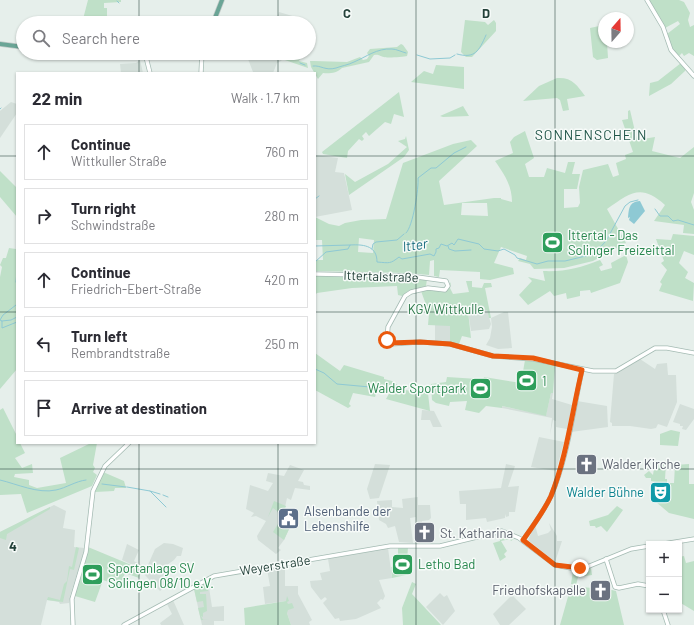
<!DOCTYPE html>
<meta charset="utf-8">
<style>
:root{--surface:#fff;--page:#f7f7f7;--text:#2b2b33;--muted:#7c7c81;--line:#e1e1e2}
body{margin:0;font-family:Barlow,sans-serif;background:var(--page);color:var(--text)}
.controls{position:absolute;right:12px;bottom:12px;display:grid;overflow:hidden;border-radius:0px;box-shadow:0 1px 3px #0004}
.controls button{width:36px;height:36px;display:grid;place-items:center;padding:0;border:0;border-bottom:1px solid var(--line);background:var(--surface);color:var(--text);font:20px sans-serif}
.compass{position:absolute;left:598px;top:12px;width:36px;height:36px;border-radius:50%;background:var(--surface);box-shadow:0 1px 3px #0004;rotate:20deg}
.stop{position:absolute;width:12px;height:12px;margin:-9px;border:3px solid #ea580c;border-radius:50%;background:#fff}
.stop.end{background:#ea580c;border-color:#fff;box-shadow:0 1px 4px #0008}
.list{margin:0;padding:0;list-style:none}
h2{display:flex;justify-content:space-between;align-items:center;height:52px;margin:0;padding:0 16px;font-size:17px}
h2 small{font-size:13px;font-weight:400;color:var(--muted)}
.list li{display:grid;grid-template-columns:26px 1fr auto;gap:12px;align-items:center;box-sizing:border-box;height:56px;margin:0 8px 8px;padding:0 8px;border:1px solid var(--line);border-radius:0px}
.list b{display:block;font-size:15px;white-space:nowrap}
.list p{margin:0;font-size:13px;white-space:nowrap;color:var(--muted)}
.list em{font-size:13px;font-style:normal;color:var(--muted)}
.icon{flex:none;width:22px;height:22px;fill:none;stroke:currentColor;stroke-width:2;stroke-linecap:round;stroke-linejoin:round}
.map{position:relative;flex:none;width:694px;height:625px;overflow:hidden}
.search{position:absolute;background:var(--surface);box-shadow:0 1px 3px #0004;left:16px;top:16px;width:300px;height:44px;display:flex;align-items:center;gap:10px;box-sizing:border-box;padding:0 14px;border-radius:22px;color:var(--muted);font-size:15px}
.panel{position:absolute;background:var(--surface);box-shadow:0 1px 3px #0004;left:16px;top:72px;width:300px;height:372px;border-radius:0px}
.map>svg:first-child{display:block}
.built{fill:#d4dfda}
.green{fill:#bfe0c8;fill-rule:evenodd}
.water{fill:#8ec9d4}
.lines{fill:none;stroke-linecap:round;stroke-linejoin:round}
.stream{stroke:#8ec9d4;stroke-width:1}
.secondary-casing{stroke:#a4bbb3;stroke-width:5}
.primary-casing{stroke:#c2cac8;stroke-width:5.5}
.secondary{stroke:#fff;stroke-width:3.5}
.primary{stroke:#6aa596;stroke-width:4}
.route{stroke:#ea580c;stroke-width:5}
.grid{fill:none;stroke:#24423a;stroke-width:1;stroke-opacity:0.55}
.labels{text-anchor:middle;stroke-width:3;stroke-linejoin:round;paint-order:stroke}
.leisure-label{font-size:13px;fill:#27864d;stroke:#f7fbf9;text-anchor:start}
.street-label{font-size:13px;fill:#24423a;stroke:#f7fbf9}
.park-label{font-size:13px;fill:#2d7a4b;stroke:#f7fbf9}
.worship-label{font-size:13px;fill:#5b616d;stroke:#f7fbf9;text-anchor:start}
.culture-label{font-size:13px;fill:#0d838f;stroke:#f7fbf9;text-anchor:end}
.service-label{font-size:13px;fill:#4e5e75;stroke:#f7fbf9;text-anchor:start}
.neighbourhood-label{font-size:14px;letter-spacing:1px;fill:#1f5548;stroke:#f7fbf9}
.water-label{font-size:14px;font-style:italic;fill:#1c6f80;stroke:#f7fbf9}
.grid-label{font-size:13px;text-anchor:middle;font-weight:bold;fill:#24423a;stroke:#f7fbf9;stroke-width:3;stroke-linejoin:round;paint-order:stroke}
</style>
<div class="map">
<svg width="694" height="625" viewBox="0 0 694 625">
<rect width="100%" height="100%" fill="#e6efeb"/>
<g class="built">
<polygon points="279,12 299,18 298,23 275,23"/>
<polygon points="250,53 287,53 281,61 277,63 273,73 253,72 248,59"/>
<polygon points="140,60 143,73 121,73 120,64 136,63"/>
<polygon points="11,102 17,104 17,113 0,138 0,111"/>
<polygon points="315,155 338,158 335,172 344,173 352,210 315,217"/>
<polygon points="487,310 491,324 489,329 471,331 468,311"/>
<polygon points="504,312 508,312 512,348 498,349 486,345 490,338 492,327 491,318"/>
<polygon points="435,325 450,325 450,342 435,341"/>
<polygon points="640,359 655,369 657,364 667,363 668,375 676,375 677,402 667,427 658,424 656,428 651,429 630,426 612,426 612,423 610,422 614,374"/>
<polygon points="551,393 553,393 552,399 572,405 567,429 556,427 556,421 553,420 550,435 552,418 502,408 501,406 546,415"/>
<polygon points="577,401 607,406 608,427 571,432"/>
<polygon points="680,404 694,409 694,419 686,430 682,429 683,426 680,426 680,424 673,422"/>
<polygon points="422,410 434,411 442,427 433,427 430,420 421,420"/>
<polygon points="539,437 564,442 556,471 531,467"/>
<polygon points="375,464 390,465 379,498 370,499 367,489"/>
<polygon points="506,464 515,466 508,487 519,486 515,512 509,512 509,516 506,517 505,514 505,518 487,522 486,518 466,520 466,504 460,504 459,491 501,488"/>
<polygon points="290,465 304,470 298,481 303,482 304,485 310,486 310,490 295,488 291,500 287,498 284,512 295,516 284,540 278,548 281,550 276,554 258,540 257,536 266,521 256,516 251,517 254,513 246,509 250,485 268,491 273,483 266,481 268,473 284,476"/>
<polygon points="418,497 418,505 430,505 431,518 429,520 422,521 422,526 417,527 416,517 410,518 413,543 399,542 395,526 388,528 386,524 379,520 377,501 392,500 392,507 403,508 402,499"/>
<polygon points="54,505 66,511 63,528 75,530 74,547 85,548 70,596 69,603 60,604 59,602 47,600 41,625 0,625 0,532"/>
<polygon points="549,523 557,536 557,541 562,541 555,562 528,540 535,525 538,536 548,533 551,530"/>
<polygon points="164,543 173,544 183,548 181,556 177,556 174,560 167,565 171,571 166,575 170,582 160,591 144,574 155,549"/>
<polygon points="127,544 139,550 134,561 141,565 141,569 122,560"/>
<polygon points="388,548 392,578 379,580 385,596 383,600 381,599 377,603 381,608 356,619 340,621 339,618 335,619 323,603 327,599 325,597 321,600 311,587 310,581 322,580 320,573 330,571 328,559"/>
<polygon points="285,566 285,586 298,586 298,594 312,620 309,622 310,625 291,625 287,613 286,601 265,604 263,587 270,586 267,569"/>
<polygon points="208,581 212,607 224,606 224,621 214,621 214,625 202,625 194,589"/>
<polygon points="440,593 444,597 447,595 455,611 443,625 426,607"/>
<polygon points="512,595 526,609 509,625 500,625 493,614"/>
<polygon points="173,600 184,625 161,625 160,623 172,614 167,604"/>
</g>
<g class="green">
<polygon points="88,0 121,0 121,2 104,3 104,8 107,8 107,21 100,23 82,23"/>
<polygon points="649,0 679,0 684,2 690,13 688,20 690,27 694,25 694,56 689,53 684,56 682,53 678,57 673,51 667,34 680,24 678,21 665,28"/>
<polygon points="465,20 485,22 488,25 494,20 496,23 496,31 472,57 466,57 461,52"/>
<polygon points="604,25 604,42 607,42 608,58 597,60 593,57 590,28"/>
<path d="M401,44L403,45L408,52L407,56C404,57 386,58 384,57C379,56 379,54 374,55L369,62L342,68C337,73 329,74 323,73L318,79L311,67L310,61H314L347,62L360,57L363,60L367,59L369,56L367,53L370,49L397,47Z"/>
<polygon points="287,53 302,53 299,61 307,63 308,68 282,59"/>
<polygon points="681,63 686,69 685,71 671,84 649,96 650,83 658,81"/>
<polygon points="436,65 464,67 464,89 411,82 424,71 433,74"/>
<path d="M557,78C572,77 577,85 585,96L567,99L569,110L563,111L560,100L557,98L523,101L539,86Z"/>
<polygon points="399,92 404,117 394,114 391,124 385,122 369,136 366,132 362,136 364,139 362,141 359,139 348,151 347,158 323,154 322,152"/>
<polygon points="463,106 469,116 443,117 440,116"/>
<path d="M630,110L637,140L655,137L652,151L680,158L694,147V193L691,202L694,210V234L683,233L684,225L654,221L665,205C641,183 630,193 607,209L626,243L593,261L564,268L534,269L530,264L518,261L520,258L526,260L527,256L501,247L494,263L513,268L514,274L490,280L480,279V272L440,270L439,277L434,276V260L430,261L429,275L409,273L315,271V260H323L322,240H315V217L329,224L339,226L345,223L361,220L386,219L403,163L453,144L471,140L477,146L439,181L444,205L494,198H501V199L512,202C512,185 504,174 495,161L513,153L510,142L514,137L525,131L534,158L525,164L529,177H544L547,168L565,173L568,162H575L572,174H580L577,189H564V208L578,207L580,203L579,187L583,170L608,164L613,177L619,175L616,163L626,159L625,155L633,152L622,120L628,119V111ZM462,203H487L488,216L461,215ZM359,238L374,240L373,253L358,252Z"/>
<polygon points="406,136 409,150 404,157 349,195 345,174 355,182 388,164 407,147 398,141 405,139"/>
<polygon points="0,171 17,188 17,217 0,197"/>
<polygon points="673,234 694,236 694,255 684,251 679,263 688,272 685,278 694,283 693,301 659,291 662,284 660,282 667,270 661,263 664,261 656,239 671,240"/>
<polygon points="17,247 17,369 0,389 0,277 2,267 0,265 3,258 6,258 9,248 16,249"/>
<path d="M626,255L628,262L620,283L591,293L590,290L580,291V296L567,299L566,293L554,296L550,291L528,305L519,295L532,281L528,277L545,281L543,271C564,272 580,268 600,260L603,265L599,267L601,271L612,268L611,263Z"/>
<polygon points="315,275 412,278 427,279 426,286 408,291 402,296 398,295 397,286 352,288 317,293 315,295"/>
<polygon points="466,281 472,281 472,287 482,288 484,283 491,283 492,287 485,288 491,318 489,318 487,310 468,311 471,338 462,336 459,344 450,342 450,326 428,325 429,313 421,291 432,289 446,291 451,282 450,288 453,294 469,292"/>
<polygon points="315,353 340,371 344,365 384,377 384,379 392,381 405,390 428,393 430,411 386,399 390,392 388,389 378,387 375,397 353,393 349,404 351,406 348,408 315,390"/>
<polygon points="525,360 555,365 553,393 551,393 546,416 502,406 502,408 486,406 479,413 465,410 467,401 450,402 449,406 436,403 432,400 431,384 446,382 447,377 478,379 481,383 484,384 483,380 484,377 521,383"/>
<polygon points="3,408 17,436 17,443 20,443 25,453 15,458 22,468 32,464 33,473 15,474 14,477 29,480 29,485 37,488 66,483 60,458 91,443 97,443 93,465 95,468 93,472 97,475 92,486 27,513 21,494 0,495 0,410"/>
<polygon points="671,430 680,432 678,446 660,445 660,434"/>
<polygon points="658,464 666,464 665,479 667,479 667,483 674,483 675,465 689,464 689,484 694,484 694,519 669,513 656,502 659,486 656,486 656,482 651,481 651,478 646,478 644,475 649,471 653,475 654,468 658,467"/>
<polygon points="103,472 124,481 126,488 115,488 114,491 95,492"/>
<polygon points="274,501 286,506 282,517 286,525 290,527 284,540 273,532 278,524 281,514 273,508 268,517"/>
<polygon points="617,506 623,510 607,532 601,526 596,528 595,526 590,526 589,521 608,515"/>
<polygon points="50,507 50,509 7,534 6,540 0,538 0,532"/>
<polygon points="499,533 508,534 515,538 511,541 510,539 501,541 507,551 504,554 506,557 500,561 493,543 500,541"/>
<polygon points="76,547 79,548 74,570 70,569 63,602 47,600 48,597 60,600 64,584 67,581 69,566 72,567"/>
<polygon points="88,547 141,569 139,578 125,573 120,586 103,580 95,602 75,596"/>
<polygon points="398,547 408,547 406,575 392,578 391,567 398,566"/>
<polygon points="684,556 686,563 694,561 694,611 679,602 679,557"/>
<polygon points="591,568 592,575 578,577 576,585 571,584 573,571"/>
<polygon points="207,582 208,591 200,592 200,594 206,594 207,611 203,613 203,617 201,616 203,620 209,619 201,620 198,608 204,607 203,601 197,602 194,589"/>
<polygon points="412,582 416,584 412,594 441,625 403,625 402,608"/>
<polygon points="600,585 600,587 616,591 624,625 560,625 571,586 592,588 592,591 593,586"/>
<polygon points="287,596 289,601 287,602 288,604 292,603 294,608 288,610 287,613 291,625 245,625 244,608 286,601"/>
</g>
<path class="water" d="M640,201L645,211L634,224L629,220L630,217L628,218C629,208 629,202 640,201Z"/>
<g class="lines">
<g class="stream">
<polyline points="117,1 119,3"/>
<path d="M457,54C475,59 479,51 486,35"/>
<polyline points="417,55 430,59 450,58 455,55"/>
<polyline points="288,59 295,53"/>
<polyline points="288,59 294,59"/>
<polyline points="300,63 305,65"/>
<path d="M313,66C321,65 325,71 336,68C341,66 348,65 354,62C366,57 377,48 392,49C396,49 402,52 406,53"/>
<polyline points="0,109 1,108"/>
<polyline points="315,199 319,196"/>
<polyline points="655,209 660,216 668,216 673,221 678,220 694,225"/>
<path d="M406,233C413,227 419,187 418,178L431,168H436L454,153L466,147"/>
<polyline points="315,246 350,245"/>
<polyline points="448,246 449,249 455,251 471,250"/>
<polyline points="372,249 373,244 376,242 397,240 404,234"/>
<path d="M315,262L326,252L348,249L350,245C366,244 377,247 377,262C390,263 390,264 399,257L402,259L430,254L434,256L436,252V249L439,248L441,244L447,246L452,243L454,245L458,239L479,244L484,249L498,251L504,249L515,255L517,258L537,264L548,261H565L594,254L606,241L625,206L630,202L638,200"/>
<polyline points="16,282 17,272"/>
<polyline points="17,284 17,286"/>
<polyline points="0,320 2,321 2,328 17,322"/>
<polyline points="0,320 3,315 16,305"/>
<polyline points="2,321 11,320 17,317"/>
<polyline points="315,369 324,373 337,384 370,387"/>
<path d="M0,480C17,484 38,494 56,490C66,488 76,481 86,480"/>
<polyline points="102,484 126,487"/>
<polyline points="127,487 150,491 166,507"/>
<polyline points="150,491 160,494"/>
<polyline points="163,495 168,497"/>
</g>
<defs>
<g id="secondary">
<polyline points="647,0 663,27 671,50 694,76"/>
<polyline points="145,53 150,73"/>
<polyline points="201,73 202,53"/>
<polyline points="315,274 410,276 446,281 448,286 445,290 428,288 411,292 405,296 388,327 387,340 391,344 420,342 450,344 493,356 533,359 593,371 616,371 655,348 667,348 694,353"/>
<path d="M523,540C533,526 544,511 551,496C568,456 573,411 582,370"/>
<polyline points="663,544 694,539"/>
<polyline points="606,559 615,587 619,588 638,584 649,586"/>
<polyline points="663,610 668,625"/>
<polyline points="73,625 72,599 86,552 93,491 105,466 129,443"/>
<polyline points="124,625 214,576 390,546 440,546 502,531 519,538 555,565 576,569 587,567 631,549 649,546"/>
</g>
<g id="primary">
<polyline points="213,23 222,0"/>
<polyline points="0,44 23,47"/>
</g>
</defs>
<use href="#secondary" class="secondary-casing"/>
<use href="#primary" class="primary-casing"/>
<use href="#secondary" class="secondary"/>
<use href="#primary" class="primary"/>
</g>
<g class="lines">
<path class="route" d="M387,340L389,343L420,342L450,344L493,356L533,358L582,370C572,411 567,456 551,496C544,511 533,526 523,540L555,565L580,568"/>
</g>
<path class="grid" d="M139,0V23M278,0V23M416,0V625M555,0V625M139,53V73M278,53V73M0,156H17M315,156H694M0,312H17M315,312H694M139,443V625M278,443V625M0,469H694"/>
<defs>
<symbol id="stadium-square" viewBox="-11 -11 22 22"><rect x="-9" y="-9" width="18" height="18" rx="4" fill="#2e9e5b" stroke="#f7fbf9"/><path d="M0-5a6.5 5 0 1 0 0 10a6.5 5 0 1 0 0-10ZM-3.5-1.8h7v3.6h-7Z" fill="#fff"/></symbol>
<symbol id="church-square" viewBox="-11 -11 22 22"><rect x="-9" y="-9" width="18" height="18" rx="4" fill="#6b7280" stroke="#f7fbf9"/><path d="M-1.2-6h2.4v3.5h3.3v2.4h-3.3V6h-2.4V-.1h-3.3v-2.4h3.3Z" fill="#fff"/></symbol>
<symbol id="theatre-square" viewBox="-11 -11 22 22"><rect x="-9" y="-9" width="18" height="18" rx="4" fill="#0f9aa8" stroke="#f7fbf9"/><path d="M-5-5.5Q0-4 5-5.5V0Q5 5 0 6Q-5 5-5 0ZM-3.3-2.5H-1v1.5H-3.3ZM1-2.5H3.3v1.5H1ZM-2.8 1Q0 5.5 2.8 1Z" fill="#fff"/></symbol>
<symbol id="civic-square" viewBox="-11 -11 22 22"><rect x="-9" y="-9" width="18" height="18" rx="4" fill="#5c6f8a" stroke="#f7fbf9"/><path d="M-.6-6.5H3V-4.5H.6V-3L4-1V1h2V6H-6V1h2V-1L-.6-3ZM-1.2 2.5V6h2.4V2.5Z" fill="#fff"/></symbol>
</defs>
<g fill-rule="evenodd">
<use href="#stadium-square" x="540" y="230" width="25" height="25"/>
<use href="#stadium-square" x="514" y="368" width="25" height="25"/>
<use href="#stadium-square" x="468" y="376" width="25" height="25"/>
<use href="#church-square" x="574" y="452" width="25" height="25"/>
<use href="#theatre-square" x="648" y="480" width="25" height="25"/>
<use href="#civic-square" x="276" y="506" width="25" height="25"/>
<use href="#church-square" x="412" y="520" width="25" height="25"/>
<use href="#stadium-square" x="390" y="552" width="25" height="25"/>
<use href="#stadium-square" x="80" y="562" width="25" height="25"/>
<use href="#church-square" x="588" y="578" width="25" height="25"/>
</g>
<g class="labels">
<g class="leisure-label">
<text x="568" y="240">Ittertal - Das<tspan x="568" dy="15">Solinger Freizeittal</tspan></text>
<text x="542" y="386">1</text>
<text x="466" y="393" text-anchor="end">Walder Sportpark</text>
<text x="418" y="569">Letho Bad</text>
<text x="108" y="573">Sportanlage SV<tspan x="108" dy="15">Solingen 08/10 e.V.</tspan></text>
</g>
<g class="street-label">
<text transform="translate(381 276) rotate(2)" y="5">Ittertalstraße</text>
<text transform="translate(275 565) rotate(-9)" y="5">Weyerstraße</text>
</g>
<g class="park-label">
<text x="446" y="314">KGV Wittkulle</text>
</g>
<g class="worship-label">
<text x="602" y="469">Walder Kirche</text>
<text x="440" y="538">St. Katharina</text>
<text x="586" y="595" text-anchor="end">Friedhofskapelle</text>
</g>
<g class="culture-label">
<text x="644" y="497">Walder Bühne</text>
</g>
<g class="service-label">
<text x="304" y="516">Alsenbande der<tspan x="304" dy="15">Lebenshilfe</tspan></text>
</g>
<g class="neighbourhood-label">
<text x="591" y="140">SONNENSCHEIN</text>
</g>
<g class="water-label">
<text transform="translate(415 245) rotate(-8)" y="5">Itter</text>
</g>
</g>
<g class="grid-label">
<text x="347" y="18">C</text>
<text x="486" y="18">D</text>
<text x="13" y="551">4</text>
</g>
</svg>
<div class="controls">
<button>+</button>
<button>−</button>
</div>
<svg class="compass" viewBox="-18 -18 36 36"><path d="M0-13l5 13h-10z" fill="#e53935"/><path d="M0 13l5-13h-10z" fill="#7c7c81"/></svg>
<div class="stop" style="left:387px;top:340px"></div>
<div class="stop end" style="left:580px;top:568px"></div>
<div class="search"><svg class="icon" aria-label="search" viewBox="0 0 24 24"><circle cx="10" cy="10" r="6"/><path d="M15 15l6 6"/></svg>Search here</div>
<section class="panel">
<h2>22 min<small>Walk · 1.7 km</small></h2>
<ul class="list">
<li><svg class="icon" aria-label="ahead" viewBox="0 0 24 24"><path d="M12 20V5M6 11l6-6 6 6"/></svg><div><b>Continue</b><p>Wittkuller Straße</p></div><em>760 m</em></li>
<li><svg class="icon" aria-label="right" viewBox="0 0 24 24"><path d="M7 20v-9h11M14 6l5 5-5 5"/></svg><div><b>Turn right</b><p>Schwindstraße</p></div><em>280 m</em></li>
<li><svg class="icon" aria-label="ahead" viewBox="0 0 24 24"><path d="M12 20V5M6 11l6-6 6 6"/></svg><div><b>Continue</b><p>Friedrich-Ebert-Straße</p></div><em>420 m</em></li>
<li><svg class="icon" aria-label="left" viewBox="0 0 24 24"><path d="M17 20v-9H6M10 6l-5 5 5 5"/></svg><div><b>Turn left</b><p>Rembrandtstraße</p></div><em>250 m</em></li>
<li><svg class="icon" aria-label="arrive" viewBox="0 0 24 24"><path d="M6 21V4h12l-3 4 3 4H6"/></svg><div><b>Arrive at destination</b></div></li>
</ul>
</section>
</div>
